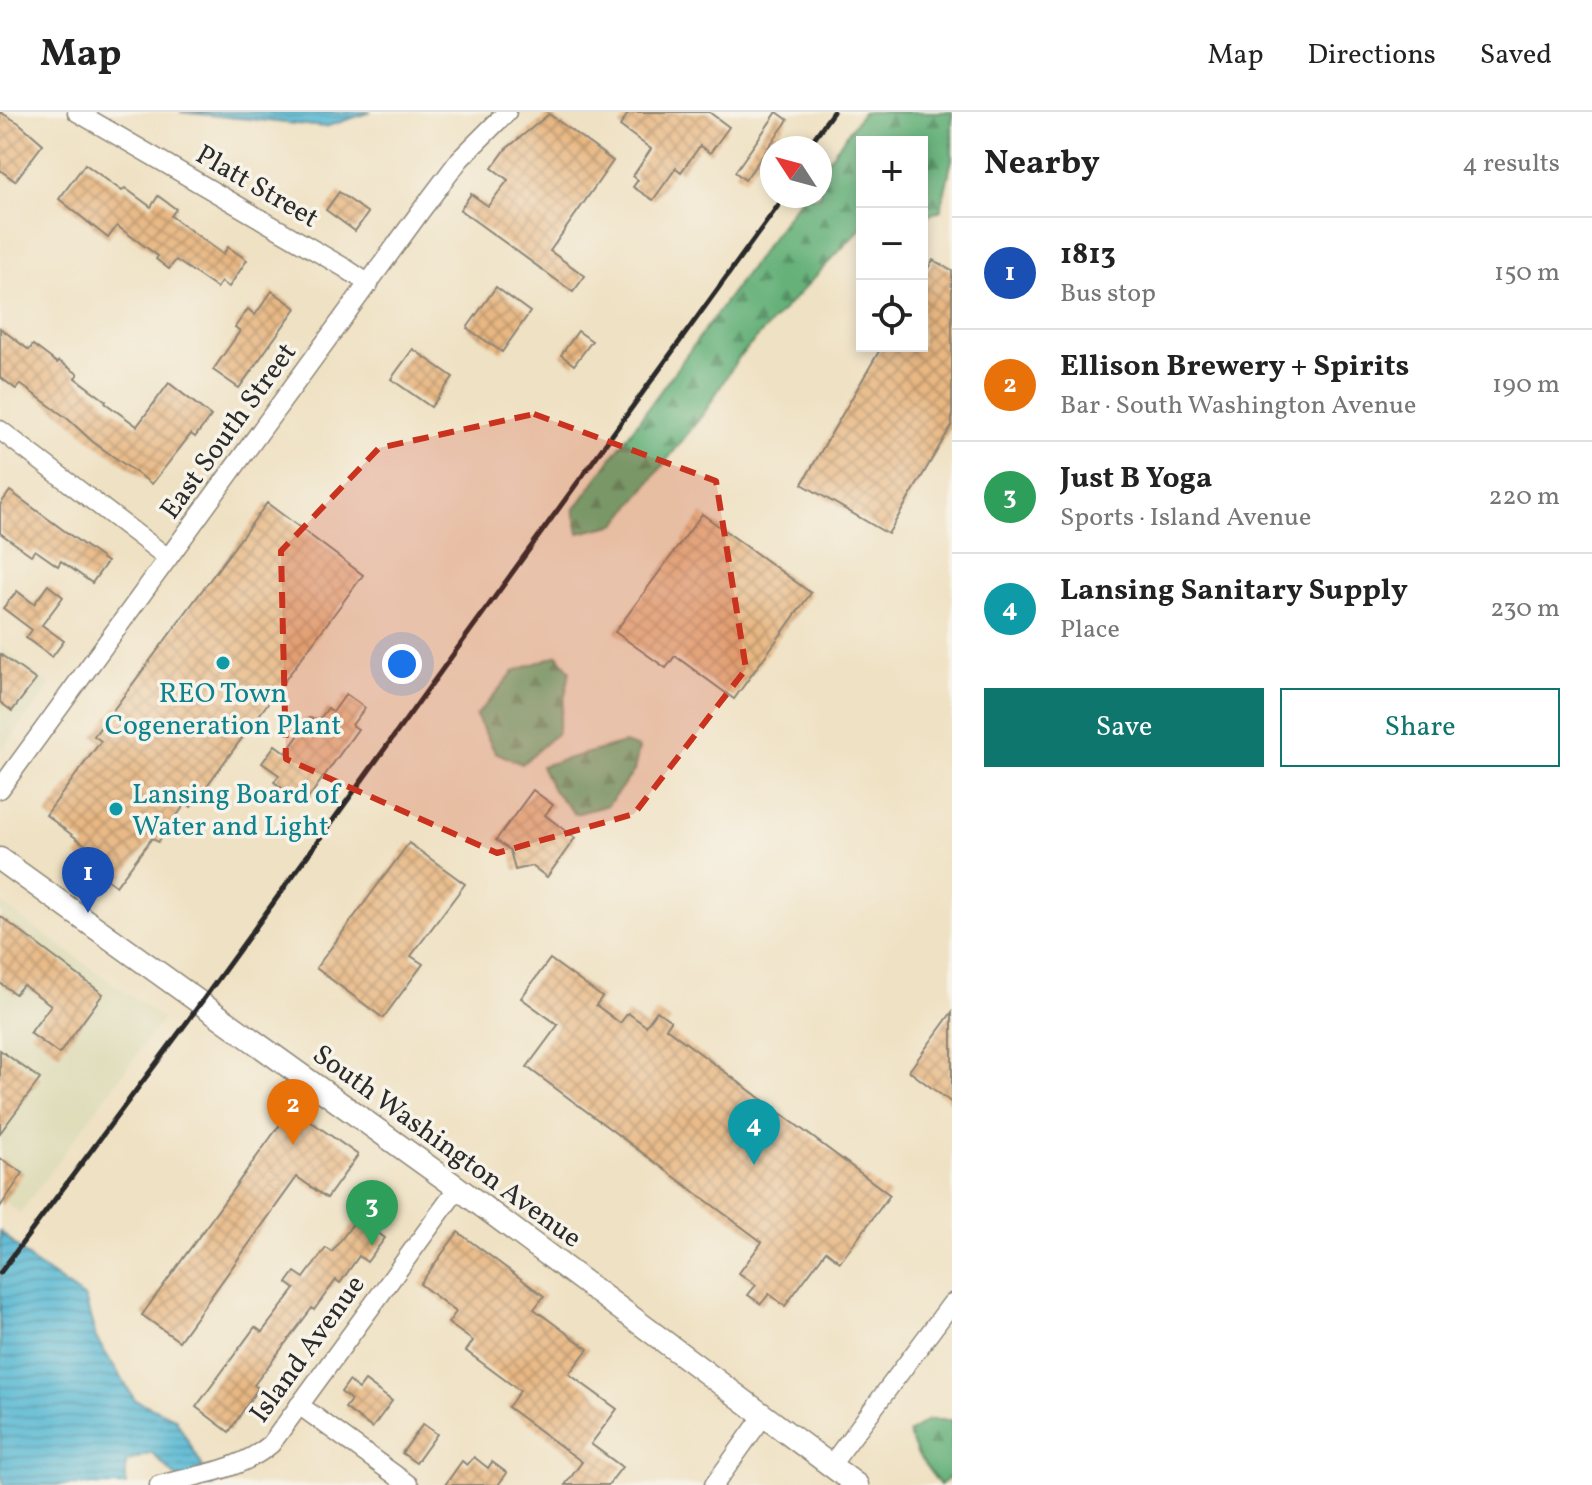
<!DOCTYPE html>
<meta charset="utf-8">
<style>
:root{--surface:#fff;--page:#f6f6f6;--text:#222;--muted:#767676;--line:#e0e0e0;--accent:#0f766e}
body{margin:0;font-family:Vollkorn,serif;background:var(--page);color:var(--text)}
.controls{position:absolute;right:24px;top:24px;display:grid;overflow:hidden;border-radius:0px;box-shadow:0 4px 12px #0003}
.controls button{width:72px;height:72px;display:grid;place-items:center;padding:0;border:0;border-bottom:2px solid var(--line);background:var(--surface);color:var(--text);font:40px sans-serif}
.compass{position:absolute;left:760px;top:24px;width:72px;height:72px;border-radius:50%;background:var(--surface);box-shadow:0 4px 12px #0003;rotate:306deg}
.you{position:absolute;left:402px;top:552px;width:28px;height:28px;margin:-20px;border:6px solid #fff;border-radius:50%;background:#1a73e8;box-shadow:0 0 0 12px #1a73e833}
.badge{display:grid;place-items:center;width:52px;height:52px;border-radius:50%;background:var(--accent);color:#fff;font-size:26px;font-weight:700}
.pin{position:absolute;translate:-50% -66px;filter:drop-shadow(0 2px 4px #0008)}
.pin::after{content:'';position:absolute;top:42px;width:28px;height:24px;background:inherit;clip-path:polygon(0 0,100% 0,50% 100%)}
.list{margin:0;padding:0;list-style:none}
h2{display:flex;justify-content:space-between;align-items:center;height:104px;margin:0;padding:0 32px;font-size:34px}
h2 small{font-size:26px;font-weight:400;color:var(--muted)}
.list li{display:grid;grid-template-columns:52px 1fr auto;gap:24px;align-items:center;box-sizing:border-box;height:112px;padding:0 32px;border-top:2px solid var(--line)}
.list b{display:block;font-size:30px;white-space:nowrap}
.list p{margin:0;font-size:26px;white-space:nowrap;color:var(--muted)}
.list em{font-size:26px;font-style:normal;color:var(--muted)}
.actions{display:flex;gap:16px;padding:24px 32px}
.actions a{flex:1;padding:18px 0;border:2px solid var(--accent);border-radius:0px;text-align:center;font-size:28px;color:var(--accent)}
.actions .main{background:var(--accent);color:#fff}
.icon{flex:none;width:44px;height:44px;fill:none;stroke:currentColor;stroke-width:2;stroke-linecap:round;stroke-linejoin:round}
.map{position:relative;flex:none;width:952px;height:1373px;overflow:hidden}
header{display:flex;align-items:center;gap:48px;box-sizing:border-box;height:112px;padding:0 40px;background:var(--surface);border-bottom:2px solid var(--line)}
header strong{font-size:38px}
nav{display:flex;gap:44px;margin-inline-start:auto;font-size:28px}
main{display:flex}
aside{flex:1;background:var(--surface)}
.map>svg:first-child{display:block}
.built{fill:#e0ddbb}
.forest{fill:url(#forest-firs);stroke:#486e52;stroke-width:2}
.water{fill:url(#water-rules);stroke:#40717f;stroke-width:2}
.building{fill:url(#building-cross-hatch)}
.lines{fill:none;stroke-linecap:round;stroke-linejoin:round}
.minor-casing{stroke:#8d8677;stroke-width:21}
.tertiary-casing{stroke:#8d8677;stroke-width:25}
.minor{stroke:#fff;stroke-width:18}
.tertiary{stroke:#fff;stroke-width:22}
.rail{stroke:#2b2b2b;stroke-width:5}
.marked{fill:#c8321e;fill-opacity:0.2;stroke:#c8321e;stroke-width:6;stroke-dasharray:16 10;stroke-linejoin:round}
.culture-dot{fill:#0f9aa8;stroke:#f7f3e8;stroke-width:3}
.labels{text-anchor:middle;stroke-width:7;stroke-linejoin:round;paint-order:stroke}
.street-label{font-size:28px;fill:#2b2b2b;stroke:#f7f3e8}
.culture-label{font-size:28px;fill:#0d838f;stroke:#f7f3e8}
</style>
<header>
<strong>Map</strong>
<nav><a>Map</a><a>Directions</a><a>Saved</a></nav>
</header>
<main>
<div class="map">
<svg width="952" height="1373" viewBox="0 0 952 1373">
<defs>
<pattern id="forest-firs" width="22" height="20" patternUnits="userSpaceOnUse" patternTransform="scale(2)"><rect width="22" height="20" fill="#66b17a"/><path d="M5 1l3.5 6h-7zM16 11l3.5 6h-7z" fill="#549064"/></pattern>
<pattern id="water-rules" width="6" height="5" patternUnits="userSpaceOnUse" patternTransform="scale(2)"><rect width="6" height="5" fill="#54b7d3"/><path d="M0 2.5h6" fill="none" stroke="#4695ab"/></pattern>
<pattern id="building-cross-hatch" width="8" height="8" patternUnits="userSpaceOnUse" patternTransform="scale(2)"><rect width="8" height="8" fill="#e8b782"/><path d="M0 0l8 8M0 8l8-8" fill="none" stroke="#bc956b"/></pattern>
</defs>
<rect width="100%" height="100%" fill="#f7f3e8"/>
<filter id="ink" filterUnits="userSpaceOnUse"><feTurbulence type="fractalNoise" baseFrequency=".0125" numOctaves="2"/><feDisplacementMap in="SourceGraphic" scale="16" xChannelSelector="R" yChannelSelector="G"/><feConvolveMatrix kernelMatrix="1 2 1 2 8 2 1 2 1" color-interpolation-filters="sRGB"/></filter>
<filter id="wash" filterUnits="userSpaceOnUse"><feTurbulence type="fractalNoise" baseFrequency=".006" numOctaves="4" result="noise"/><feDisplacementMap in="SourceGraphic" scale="32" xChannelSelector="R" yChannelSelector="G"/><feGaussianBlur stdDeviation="1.8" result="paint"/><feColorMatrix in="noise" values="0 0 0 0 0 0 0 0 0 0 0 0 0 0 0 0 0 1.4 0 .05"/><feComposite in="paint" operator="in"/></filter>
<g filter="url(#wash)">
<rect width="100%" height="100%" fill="#efe1c3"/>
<g class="built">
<polygon points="0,535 51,573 0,641"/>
<polygon points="0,791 163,907 20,1101 0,1086"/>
</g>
<g class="forest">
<polygon points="863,0 952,0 952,47 941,98 922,106 922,30 862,30 862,115 738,246 706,298 617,412 579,421 574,398 802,84 820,84 820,59"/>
<polygon points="558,543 570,560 557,621 522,652 495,640 476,604 514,559"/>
<polygon points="624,631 639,636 634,659 608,693 575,702 553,678 541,654"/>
<polygon points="928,1308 952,1308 952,1364 940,1373 919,1345 908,1321"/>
</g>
<g class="water">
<polygon points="180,0 371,0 325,15"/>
<polygon points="0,1119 33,1150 85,1186 96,1226 135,1288 175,1306 213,1373 184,1373 152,1341 126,1350 126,1373 4,1373 0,1361"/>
</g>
<g id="blocks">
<g class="building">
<polygon points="0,0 19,11 43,32 15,69 0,58"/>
<polygon points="629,0 709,0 729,15 710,41 700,34 681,60 676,56 653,88 633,75 638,68 633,64 651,37 620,14"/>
<polygon points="777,0 788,8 745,68 735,60"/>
<polygon points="549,2 613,49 550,139 585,164 573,180 460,98 471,82 488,94 508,68 492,56 506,37"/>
<polygon points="85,52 122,79 125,76 151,95 158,84 176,97 171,104 223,142 228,135 247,148 229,175 221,170 217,176 176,148 169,157 156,147 158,144 117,114 108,126 59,87"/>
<polygon points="339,80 368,101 355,119 326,98"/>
<polygon points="933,148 952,159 952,313 888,422 802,372 882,234 922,234 922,166"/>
<polygon points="496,175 530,200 502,240 467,216"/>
<polygon points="272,179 296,196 239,276 213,258 240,219 235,215 248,197 255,203"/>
<polygon points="0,216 29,238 33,233 57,251 59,249 78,262 75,266 106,289 105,291 137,314 169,271 211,304 195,325 191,322 152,372 93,330 68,307 20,272 16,277 0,265"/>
<polygon points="578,219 592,229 574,253 561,243"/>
<polygon points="413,237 453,265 431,295 391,267"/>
<polygon points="10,379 107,450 92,471 61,449 58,454 35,438 31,443 0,421 0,393"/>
<polygon points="267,391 363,463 191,695 186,691 158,730 152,726 116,774 76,744 85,733 46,703 101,629 94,624"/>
<polygon points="702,402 811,481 734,587 675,544 666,556 615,520"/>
<polygon points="48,473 63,485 42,513 64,529 52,545 26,526 32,518 3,496 17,479 34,492"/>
<polygon points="0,542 36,568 12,599 0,590"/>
<polygon points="346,582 365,596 352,613 358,617 304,692 274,670 279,663 262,651 275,633 286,641 298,624 297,616 301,611 309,606 319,608 328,596 333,600"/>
<polygon points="533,678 553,693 545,703 575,726 547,765 532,754 515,758 510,738 496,728"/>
<polygon points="409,731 465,772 411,844 423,852 383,906 316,856"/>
<polygon points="0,804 103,882 59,942 30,921 51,893 23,873 15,882 0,871"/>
<polygon points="550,847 602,885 596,893 620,911 628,901 646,914 657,899 671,909 666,916 890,1083 840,1150 826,1139 785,1194 769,1182 761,1192 748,1183 756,1173 739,1161 762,1130 527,955 558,913 521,886"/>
<polygon points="952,900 952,991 909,959"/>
<polygon points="0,938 40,967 0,1021"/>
<polygon points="292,996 358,1043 327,1086 297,1065 179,1229 142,1203"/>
<polygon points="0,1046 23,1061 0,1095"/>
<polygon points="369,1090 386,1103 374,1118 385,1126 367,1150 359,1144 340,1171 336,1168 314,1198 312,1196 254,1273 258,1276 229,1320 196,1295 255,1215 262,1220 295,1177 287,1171 295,1160 304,1166 326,1136 332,1140"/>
<polygon points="458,1120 544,1184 534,1197 588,1237 569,1262 617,1297 591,1332 622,1355 608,1373 565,1373 582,1350 508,1295 520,1279 466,1239 473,1229 448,1211 456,1200 420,1172"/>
<polygon points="349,1269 359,1277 365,1269 392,1289 372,1316 345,1296 351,1288 341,1280"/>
<polygon points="423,1312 437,1322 416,1351 402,1341"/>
<polygon points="474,1345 488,1356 492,1350 507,1361 498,1373 445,1373 462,1349 467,1353"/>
</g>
</g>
</g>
<g filter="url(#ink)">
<use href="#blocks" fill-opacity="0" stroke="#8d8677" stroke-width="2"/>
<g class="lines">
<defs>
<g id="minor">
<polyline points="77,0 345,156 369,172"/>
<polyline points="0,318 168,446"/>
<polyline points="0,677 420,100 460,47 507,0"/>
<polyline points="299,1293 409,1373"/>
<polyline points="831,1353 952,1191"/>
<path d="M159,1373C197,1363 241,1358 271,1332L458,1076"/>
<polyline points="714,1373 764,1303"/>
</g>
<polyline id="tertiary" points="0,747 458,1076 857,1373"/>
</defs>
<use href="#minor" class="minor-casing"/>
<use href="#tertiary" class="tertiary-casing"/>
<use href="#minor" class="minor"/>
<use href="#tertiary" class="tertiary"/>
<g class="rail">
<polyline points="807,36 833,0"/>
<polyline points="0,1161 187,910 785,84"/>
</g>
</g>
</g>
<path class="marked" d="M534,302L716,369L746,557L634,702L497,741L286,647L281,439L379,336Z"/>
<g class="culture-dot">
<circle cx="223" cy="551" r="8"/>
<circle cx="116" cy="697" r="8"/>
</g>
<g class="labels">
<g class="street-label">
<text transform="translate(258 73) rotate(30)" y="10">Platt Street</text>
<text transform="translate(227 318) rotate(-54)" y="10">East South Street</text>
<text transform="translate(448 1033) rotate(36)" y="10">South Washington Avenue</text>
<text transform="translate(306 1236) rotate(-54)" y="10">Island Avenue</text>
</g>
<g class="culture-label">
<text x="223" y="590">REO Town<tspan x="223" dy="32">Cogeneration Plant</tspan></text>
<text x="132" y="691" text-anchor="start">Lansing Board of<tspan x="132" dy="32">Water and Light</tspan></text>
</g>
</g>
</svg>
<div class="controls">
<button>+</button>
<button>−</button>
<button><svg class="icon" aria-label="locate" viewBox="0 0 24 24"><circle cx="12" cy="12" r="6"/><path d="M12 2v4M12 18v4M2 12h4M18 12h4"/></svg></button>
</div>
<svg class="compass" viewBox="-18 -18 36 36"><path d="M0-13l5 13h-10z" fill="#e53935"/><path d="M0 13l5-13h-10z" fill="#767676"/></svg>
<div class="you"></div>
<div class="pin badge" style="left:88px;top:801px;background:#1a4fb4">1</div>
<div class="pin badge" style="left:293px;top:1033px;background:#e8710a">2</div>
<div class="pin badge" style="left:372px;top:1134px;background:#2e9e5b">3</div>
<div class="pin badge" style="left:754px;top:1053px;background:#0f9aa8">4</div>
</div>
<aside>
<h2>Nearby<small>4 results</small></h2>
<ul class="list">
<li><span class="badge" style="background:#1a4fb4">1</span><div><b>1813</b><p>Bus stop</p></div><em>150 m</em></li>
<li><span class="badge" style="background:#e8710a">2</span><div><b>Ellison Brewery + Spirits</b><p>Bar · South Washington Avenue</p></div><em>190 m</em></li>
<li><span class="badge" style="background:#2e9e5b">3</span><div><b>Just B Yoga</b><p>Sports · Island Avenue</p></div><em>220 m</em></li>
<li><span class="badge" style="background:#0f9aa8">4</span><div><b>Lansing Sanitary Supply</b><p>Place</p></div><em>230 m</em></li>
</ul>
<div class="actions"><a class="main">Save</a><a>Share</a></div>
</aside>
</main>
